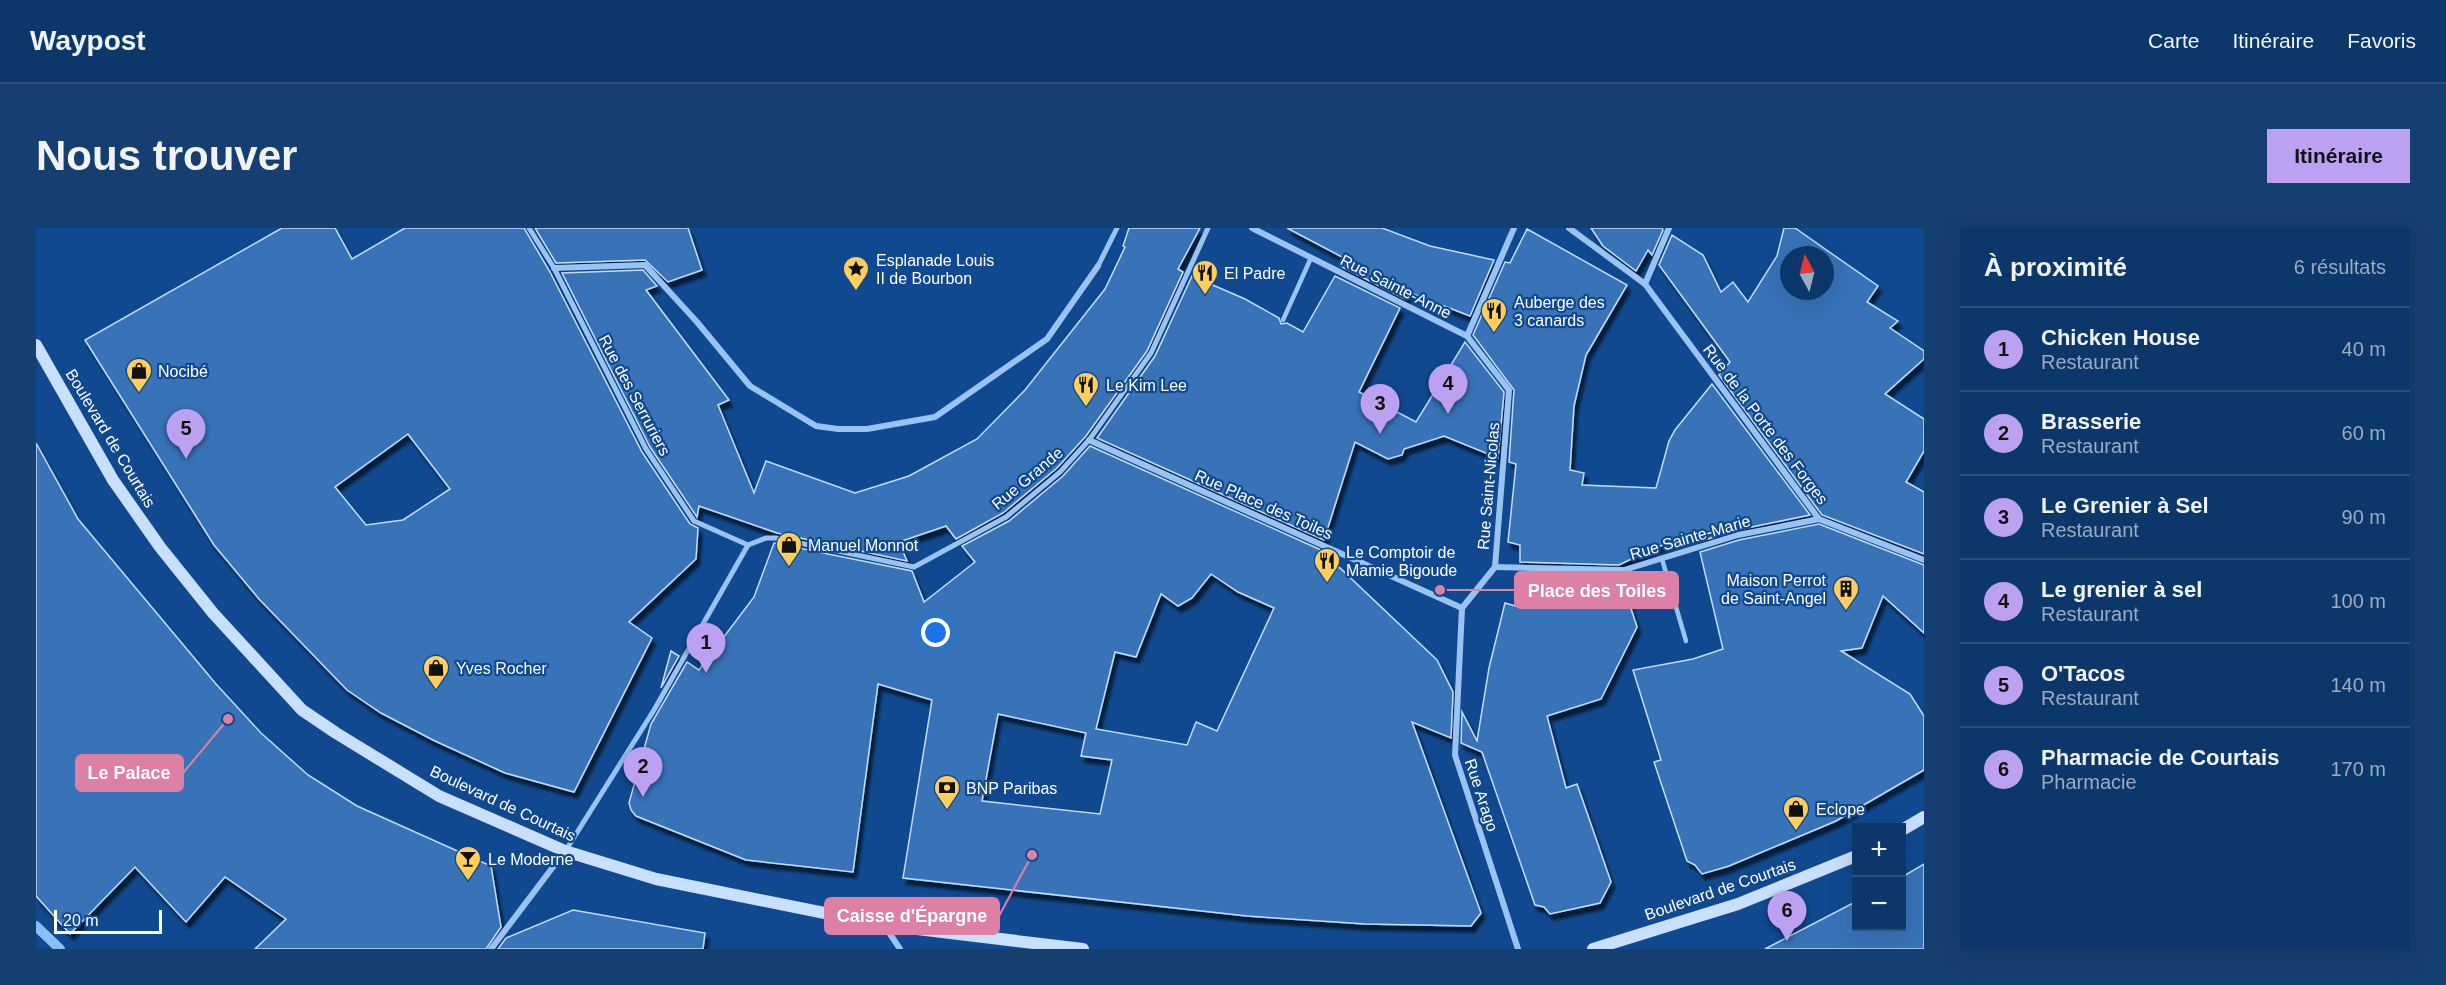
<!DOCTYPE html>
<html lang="fr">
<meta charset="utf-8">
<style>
:root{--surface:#0c376b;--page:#153f71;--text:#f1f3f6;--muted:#9aacc1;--line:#2c517e;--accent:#bca0f2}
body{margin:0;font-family:Arial,sans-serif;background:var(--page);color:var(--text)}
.controls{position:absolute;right:18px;bottom:18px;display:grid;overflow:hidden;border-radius:0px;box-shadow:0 6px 24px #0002}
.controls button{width:54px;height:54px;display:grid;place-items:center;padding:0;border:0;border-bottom:2px solid var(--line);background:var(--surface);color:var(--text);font:30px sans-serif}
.compass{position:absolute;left:1744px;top:18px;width:54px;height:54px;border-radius:50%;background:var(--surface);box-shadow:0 6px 24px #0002;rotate:353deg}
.scale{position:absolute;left:18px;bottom:15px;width:108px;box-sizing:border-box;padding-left:6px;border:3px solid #fff;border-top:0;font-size:16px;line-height:21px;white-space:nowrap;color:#fff;-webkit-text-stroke:4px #10498f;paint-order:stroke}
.you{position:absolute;left:900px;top:405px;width:21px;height:21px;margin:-15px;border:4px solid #fff;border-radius:50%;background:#1a73e8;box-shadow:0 0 0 9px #1a73e833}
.badge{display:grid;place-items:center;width:39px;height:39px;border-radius:50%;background:var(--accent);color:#111;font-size:20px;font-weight:700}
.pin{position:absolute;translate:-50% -50px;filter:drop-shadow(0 2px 3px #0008)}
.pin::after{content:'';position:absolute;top:32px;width:21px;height:18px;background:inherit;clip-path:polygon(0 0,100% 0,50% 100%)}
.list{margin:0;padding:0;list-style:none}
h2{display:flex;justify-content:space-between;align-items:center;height:78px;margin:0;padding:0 24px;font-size:26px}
h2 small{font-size:20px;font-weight:400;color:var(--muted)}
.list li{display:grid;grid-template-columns:39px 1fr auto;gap:18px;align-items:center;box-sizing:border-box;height:84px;padding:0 24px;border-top:2px solid var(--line)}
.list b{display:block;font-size:22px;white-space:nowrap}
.list p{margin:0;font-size:20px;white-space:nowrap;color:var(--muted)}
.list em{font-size:20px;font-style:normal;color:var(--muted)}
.map{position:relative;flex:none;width:1888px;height:721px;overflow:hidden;border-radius:0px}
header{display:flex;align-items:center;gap:36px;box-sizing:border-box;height:84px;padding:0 30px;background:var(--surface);border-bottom:2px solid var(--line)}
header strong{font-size:28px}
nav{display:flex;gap:33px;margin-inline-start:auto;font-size:21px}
.intro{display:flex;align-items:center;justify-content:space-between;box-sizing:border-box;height:144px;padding:0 36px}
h1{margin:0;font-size:42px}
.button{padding:15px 27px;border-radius:0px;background:var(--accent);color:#111;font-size:21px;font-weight:700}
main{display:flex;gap:36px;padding:0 36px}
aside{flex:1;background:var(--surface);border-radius:0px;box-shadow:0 6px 24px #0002}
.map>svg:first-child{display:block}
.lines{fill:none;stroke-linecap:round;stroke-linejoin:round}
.stream{stroke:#8abef6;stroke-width:10}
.building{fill:#3873b8;stroke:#c0ddfd;stroke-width:1.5;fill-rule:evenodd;filter:url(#shadow)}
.service{stroke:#99c3f3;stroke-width:4.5}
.pedestrian{stroke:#99c3f3;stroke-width:5}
.minor{stroke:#99c3f3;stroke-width:6}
.secondary{stroke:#c8dffd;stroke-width:12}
.labels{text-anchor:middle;stroke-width:4.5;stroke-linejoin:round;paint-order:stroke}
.poi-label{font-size:16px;fill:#fff;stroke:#10498f;text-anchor:start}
.street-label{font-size:16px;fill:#fff;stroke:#10498f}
.leader{fill:none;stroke:#dd80a5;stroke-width:2}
.callout-dot{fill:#dd80a5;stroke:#10498f;stroke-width:2}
.callout{fill:#dd80a5;stroke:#dd80a5;stroke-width:2}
.callout-label{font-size:18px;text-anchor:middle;font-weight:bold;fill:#fff}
</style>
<header>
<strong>Waypost</strong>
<nav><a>Carte</a><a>Itinéraire</a><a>Favoris</a></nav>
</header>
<div class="intro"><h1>Nous trouver</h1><a class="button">Itinéraire</a></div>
<main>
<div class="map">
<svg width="1888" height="721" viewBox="0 0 1888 721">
<defs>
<filter id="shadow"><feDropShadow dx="3.5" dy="6" stdDeviation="1.5" flood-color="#0009"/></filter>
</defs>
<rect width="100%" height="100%" fill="#10498f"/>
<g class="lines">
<polyline class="stream" points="0,698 24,721"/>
</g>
<g class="building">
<path d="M246,0H299L316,31L369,0H488L514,44L606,224L654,296L662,300L660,331L593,394L616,410L538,564L469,545L399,513L345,485L311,462L223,371L178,317L49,112ZM372,206L414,261L367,292L330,297L299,259Z"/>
<polygon points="499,0 652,0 666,42 632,54 609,32 520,35"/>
<polygon points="1093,0 1164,0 1142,41 1147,44 1111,123 1050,208 1021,240 967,285 920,311 910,298 863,314 871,333 741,305 663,278 661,289 614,219 526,45 607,42 621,58 610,62 693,172 682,177 718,265 730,233 819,265 873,248 941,211 989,162 1069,61 1089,19 1087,18"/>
<polygon points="1251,0 1346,0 1394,18 1458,32 1434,88 1372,64 1369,71 1304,38 1308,30"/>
<polygon points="1555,0 1626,0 1627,2 1616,27 1612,22 1600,43 1567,18"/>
<path d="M1748,0H1759L1842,58L1831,74L1862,93L1854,100L1888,123V131L1849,166L1888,191V223L1870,254L1888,264V326L1786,287L1683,147L1694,134L1623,37L1636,7L1667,27L1685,64L1697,54L1712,74L1741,28ZM1753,27H1789V63H1753Z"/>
<polygon points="1491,1 1591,57 1550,127 1538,178 1534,242 1548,245 1546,257 1620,260 1633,213 1639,202 1676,156 1774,287 1701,302 1662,314 1660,306 1618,320 1583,337 1484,334 1484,317 1472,314 1480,236 1473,234 1478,162 1437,107 1469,34 1474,35"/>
<polygon points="1156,48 1209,71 1243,90 1245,96 1251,95 1267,104 1299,48 1364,80 1323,164 1380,194 1429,114 1468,164 1462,230 1408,208 1368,221 1366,227 1352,231 1319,214 1288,312 1061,210 1119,128"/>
<polygon points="0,215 42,291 180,456 225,505 272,547 321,578 455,638 465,699 450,721 219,721 250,691 189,649 150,694 99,639 34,706 0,668"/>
<path d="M1054,218L1285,322L1282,332L1304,340L1401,432L1417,464L1415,510L1376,494L1445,685L1435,698L1329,696L1211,688L867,650L896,472L842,456L817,644L710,632L600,588L595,582L593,575L615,496L651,434L663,442L718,369L738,315L876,343L888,374L939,334L926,318L973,293L1027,248ZM1175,346L1202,364L1238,380L1181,503L1160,494L1151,517L1060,501L1079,424L1100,429L1125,366L1142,378L1156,370ZM962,486L1050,505L1045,528L1076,532L1064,586L946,573Z"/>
<polygon points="1783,296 1888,337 1888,405 1847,368 1826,420 1805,423 1874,466 1888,488 1888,542 1800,593 1693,638 1666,646 1659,637 1651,633 1618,534 1625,532 1597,442 1657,431 1687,421 1664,324 1703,312"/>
<polygon points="1484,345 1584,347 1601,399 1565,471 1511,488 1530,560 1541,556 1575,654 1564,675 1514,686 1508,679 1499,677 1446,524 1425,515 1426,484 1441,513 1453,440 1469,375 1483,379"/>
<polygon points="635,423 643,428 625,460"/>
<polygon points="1888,636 1888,721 1729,721 1821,673 1821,699 1866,699 1866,649"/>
<polygon points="537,682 669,705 667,721 462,721 470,710"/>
</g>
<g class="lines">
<g class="service">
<polyline points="1247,92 1275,30"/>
<polyline points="1626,331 1650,413"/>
</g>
<g class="pedestrian">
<polyline points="493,0 518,40 610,221 658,293 712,317"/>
<polyline points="1062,38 1081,0"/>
<polyline points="712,317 730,310 740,310 878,339 970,289 1024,244 1053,212 1115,125 1172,0"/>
<polyline points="530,622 618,482 712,317"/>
</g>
<g class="minor">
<polyline points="1216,0 1431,108 1473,162 1459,339 1426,380"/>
<polyline points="1533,0 1609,56 1783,291 1888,332"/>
<polyline points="518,40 609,37 661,94 714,158 780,198 802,201 831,201 899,189 1011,111 1062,38"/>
<polyline points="1609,56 1633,0"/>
<polyline points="1431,108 1478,0"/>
<polyline points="1053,212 1426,380"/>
<polyline points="1459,339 1588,342 1702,307 1783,291"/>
<polyline points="1426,380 1419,527 1482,721"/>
<polyline points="848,697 864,721"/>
<polyline points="455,721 529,623"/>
</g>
<g class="secondary">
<polyline points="0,117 77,252 124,319 177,385 266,482 300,505 403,568 529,623 620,651 848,697 1047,721"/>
<polyline points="1866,602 1888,589"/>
<polyline points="1557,721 1702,676 1820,628"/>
</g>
</g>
<defs>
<symbol id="sight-pin" viewBox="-11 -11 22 30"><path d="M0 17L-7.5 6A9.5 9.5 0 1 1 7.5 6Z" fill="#ffce5b" stroke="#10498f"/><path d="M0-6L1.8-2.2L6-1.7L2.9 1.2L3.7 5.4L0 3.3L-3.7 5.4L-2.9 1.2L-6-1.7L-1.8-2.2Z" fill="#111"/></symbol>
<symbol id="restaurant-pin" viewBox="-11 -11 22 30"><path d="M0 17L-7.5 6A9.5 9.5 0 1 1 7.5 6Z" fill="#ffce5b" stroke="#10498f"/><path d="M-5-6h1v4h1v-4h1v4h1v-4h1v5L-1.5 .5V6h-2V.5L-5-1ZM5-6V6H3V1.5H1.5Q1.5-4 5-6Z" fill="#111"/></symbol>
<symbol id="shop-pin" viewBox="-11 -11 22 30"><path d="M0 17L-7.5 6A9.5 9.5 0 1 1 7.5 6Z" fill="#ffce5b" stroke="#10498f"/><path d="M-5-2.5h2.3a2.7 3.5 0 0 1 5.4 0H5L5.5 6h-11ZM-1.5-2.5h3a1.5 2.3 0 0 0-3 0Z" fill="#111"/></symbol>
<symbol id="building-pin" viewBox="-11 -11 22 30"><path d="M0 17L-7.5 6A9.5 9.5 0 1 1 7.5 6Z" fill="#ffce5b" stroke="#10498f"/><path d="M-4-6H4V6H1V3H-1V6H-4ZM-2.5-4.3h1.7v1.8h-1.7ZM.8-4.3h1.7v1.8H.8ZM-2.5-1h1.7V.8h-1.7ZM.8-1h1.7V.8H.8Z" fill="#111"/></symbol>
<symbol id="bank-pin" viewBox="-11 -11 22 30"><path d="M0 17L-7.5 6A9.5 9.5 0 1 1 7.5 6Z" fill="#ffce5b" stroke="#10498f"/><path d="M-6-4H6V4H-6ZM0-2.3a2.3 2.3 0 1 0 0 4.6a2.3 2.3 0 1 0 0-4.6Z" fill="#111"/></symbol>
<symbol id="bar-pin" viewBox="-11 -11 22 30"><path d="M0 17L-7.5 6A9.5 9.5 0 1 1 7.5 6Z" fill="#ffce5b" stroke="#10498f"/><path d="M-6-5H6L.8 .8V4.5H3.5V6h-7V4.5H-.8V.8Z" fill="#111"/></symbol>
</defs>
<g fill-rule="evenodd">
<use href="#sight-pin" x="805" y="26" width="30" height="40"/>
<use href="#restaurant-pin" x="1154" y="30" width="30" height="40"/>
<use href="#restaurant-pin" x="1443" y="68" width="30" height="40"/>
<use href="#shop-pin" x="88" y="128" width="30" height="40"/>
<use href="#restaurant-pin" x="1035" y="142" width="30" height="40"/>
<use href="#shop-pin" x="738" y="302" width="30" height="40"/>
<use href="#restaurant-pin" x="1276" y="318" width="30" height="40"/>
<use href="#building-pin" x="1795" y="346" width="30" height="40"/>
<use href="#shop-pin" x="385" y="425" width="30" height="40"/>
<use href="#bank-pin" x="896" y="545" width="30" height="40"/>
<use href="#shop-pin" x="1745" y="566" width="30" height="40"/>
<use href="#bar-pin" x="417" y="616" width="30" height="40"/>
</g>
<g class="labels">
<g class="poi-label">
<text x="840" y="38">Esplanade Louis<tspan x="840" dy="18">II de Bourbon</tspan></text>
<text x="1188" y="51">El Padre</text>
<text x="1478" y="80">Auberge des<tspan x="1478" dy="18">3 canards</tspan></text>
<text x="122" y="149">Nocibé</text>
<text x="1070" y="163">Le Kim Lee</text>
<text x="772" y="323">Manuel Monnot</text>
<text x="1310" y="330">Le Comptoir de<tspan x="1310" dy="18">Mamie Bigoude</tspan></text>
<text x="1790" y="358" text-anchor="end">Maison Perrot<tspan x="1790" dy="18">de Saint-Angel</tspan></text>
<text x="420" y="446">Yves Rocher</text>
<text x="930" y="566">BNP Paribas</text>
<text x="1780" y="587">Eclope</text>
<text x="452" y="637">Le Moderne</text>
</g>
<g class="street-label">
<text transform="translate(1360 58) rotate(27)" y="6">Rue Sainte-Anne</text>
<text transform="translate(599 167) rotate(62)" y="6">Rue des Serruriers</text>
<text transform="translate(1730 196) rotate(53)" y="6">Rue de la Porte des Forges</text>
<text transform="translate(75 210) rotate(59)" y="6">Boulevard de Courtais</text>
<text transform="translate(991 250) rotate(-40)" y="6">Rue Grande</text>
<text transform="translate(1452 258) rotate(-85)" y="6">Rue Saint-Nicolas</text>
<text transform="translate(1228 276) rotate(24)" y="6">Rue Place des Toiles</text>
<text transform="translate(1654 309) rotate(-16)" y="6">Rue Sainte-Marie</text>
<text transform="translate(1446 567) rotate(72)" y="6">Rue Arago</text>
<text transform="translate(467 575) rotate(25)" y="6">Boulevard de Courtais</text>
<text transform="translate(1684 661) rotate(-19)" y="6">Boulevard de Courtais</text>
</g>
</g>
<path class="leader" d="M1404 362L1479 362M192 491L147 545M996 627L963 688"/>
<g class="callout-dot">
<circle cx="1404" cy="362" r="6"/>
<circle cx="192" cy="491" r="6"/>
<circle cx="996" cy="627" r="6"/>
</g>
<g class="callout">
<rect x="1479" y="344" width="163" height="36" rx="6"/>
<rect x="40" y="527" width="107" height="36" rx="6"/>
<rect x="789" y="670" width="174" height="36" rx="6"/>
</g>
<g class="callout-label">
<text x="1561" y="369">Place des Toiles</text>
<text x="93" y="551">Le Palace</text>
<text x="876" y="694">Caisse d'Épargne</text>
</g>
</svg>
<div class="controls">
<button>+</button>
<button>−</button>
</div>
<svg class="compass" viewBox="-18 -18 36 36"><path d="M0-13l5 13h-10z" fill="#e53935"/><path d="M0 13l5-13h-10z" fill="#9aacc1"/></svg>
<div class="scale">20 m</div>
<div class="you"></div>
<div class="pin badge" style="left:670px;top:445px">1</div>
<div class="pin badge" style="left:607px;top:569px">2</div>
<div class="pin badge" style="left:1344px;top:206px">3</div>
<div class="pin badge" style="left:1412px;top:186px">4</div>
<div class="pin badge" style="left:150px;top:231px">5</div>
<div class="pin badge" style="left:1751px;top:713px">6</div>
</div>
<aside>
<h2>À proximité<small>6 résultats</small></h2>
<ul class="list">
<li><span class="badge">1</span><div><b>Chicken House</b><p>Restaurant</p></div><em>40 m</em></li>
<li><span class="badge">2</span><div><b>Brasserie</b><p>Restaurant</p></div><em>60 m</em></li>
<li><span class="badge">3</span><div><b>Le Grenier à Sel</b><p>Restaurant</p></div><em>90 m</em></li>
<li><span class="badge">4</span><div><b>Le grenier à sel</b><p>Restaurant</p></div><em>100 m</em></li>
<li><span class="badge">5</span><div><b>O'Tacos</b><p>Restaurant</p></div><em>140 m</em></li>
<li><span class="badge">6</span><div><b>Pharmacie de Courtais</b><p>Pharmacie</p></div><em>170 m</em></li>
</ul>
</aside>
</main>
